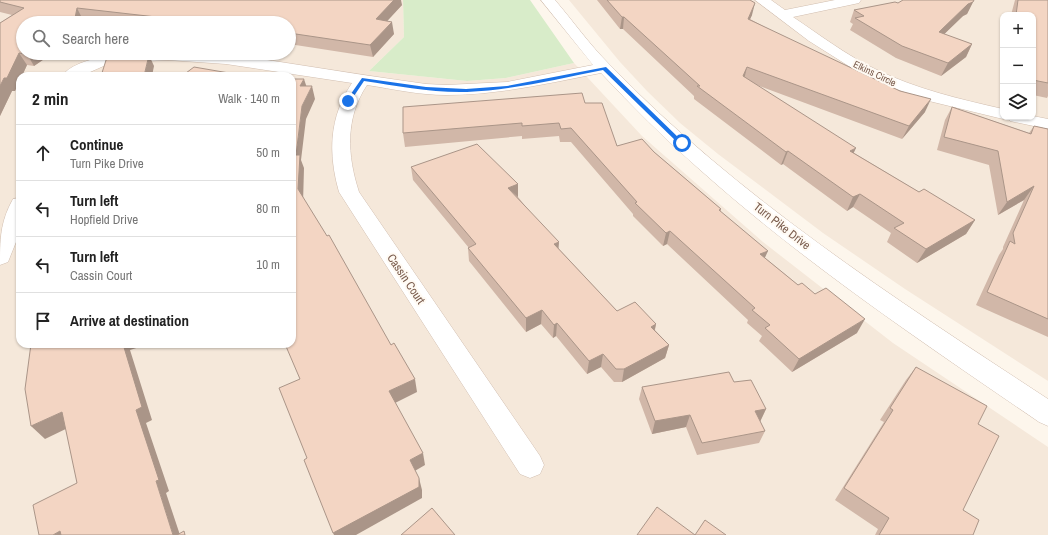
<!DOCTYPE html>
<meta charset="utf-8">
<style>
:root{--surface:#fff;--page:#f6f6f6;--text:#222;--muted:#767676;--line:#e0e0e0}
body{margin:0;font-family:"Archivo Narrow",sans-serif;background:var(--page);color:var(--text)}
.controls{position:absolute;right:12px;top:12px;display:grid;overflow:hidden;border-radius:8px;box-shadow:0 1px 3px #0004}
.controls button{width:36px;height:36px;display:grid;place-items:center;padding:0;border:0;border-bottom:1px solid var(--line);background:var(--surface);color:var(--text);font:20px sans-serif}
.stop{position:absolute;width:12px;height:12px;margin:-9px;border:3px solid #1a73e8;border-radius:50%;background:#fff}
.stop.end{background:#1a73e8;border-color:#fff;box-shadow:0 1px 4px #0008}
.list{margin:0;padding:0;list-style:none}
h2{display:flex;justify-content:space-between;align-items:center;height:52px;margin:0;padding:0 16px;font-size:17px}
h2 small{font-size:13px;font-weight:400;color:var(--muted)}
.list li{display:grid;grid-template-columns:26px 1fr auto;gap:12px;align-items:center;box-sizing:border-box;height:56px;padding:0 16px;border-top:1px solid var(--line)}
.list b{display:block;font-size:15px;white-space:nowrap}
.list p{margin:0;font-size:13px;white-space:nowrap;color:var(--muted)}
.list em{font-size:13px;font-style:normal;color:var(--muted)}
.icon{flex:none;width:22px;height:22px;fill:none;stroke:currentColor;stroke-width:2;stroke-linecap:round;stroke-linejoin:round}
.map{position:relative;flex:none;width:1048px;height:535px;overflow:hidden}
.search{position:absolute;background:var(--surface);box-shadow:0 1px 3px #0004;left:16px;top:16px;width:280px;height:44px;display:flex;align-items:center;gap:10px;box-sizing:border-box;padding:0 14px;border-radius:22px;color:var(--muted);font-size:15px}
.panel{position:absolute;background:var(--surface);box-shadow:0 1px 3px #0004;left:16px;top:72px;width:280px;height:276px;border-radius:12px}
.map>svg:first-child{display:block}
.residential{fill:#f5e8da;fill-rule:evenodd}
.green{fill:#d8ecc9}
.lines{fill:none;stroke-linecap:round;stroke-linejoin:round}
.minor-casing{stroke:#d1beb0;stroke-width:1}
.minor{fill:#fff;fill-rule:evenodd}
.wall{fill:#d1b7a8}
.shaded-wall{fill:#aa9588}
.building{fill:#f3d5c3;stroke:#aa9588}
.route{fill:#1a73e8}
.labels{text-anchor:middle;stroke-width:4;stroke-linejoin:round;paint-order:stroke}
.far-street-label{font-size:10px;fill:#7a5c4d;stroke:#fffaf3}
.street-label{font-size:12px;fill:#7a5c4d;stroke:#fffaf3}
</style>
<div class="map">
<svg width="1048" height="535" viewBox="0 0 1048 535">
<rect width="100%" height="100%" fill="#fdf6ec"/>
<g class="residential">
<path d="M0,0H403L404,37L369,71L467,81L506,78L574,63L642,136L763,242L893,343L1048,447V535H0ZM23,23H289V53H23ZM20,76H292V344H20Z"/>
<path d="M569,0H1048V381L905,289L823,233L718,154L680,123L647,91L620,62ZM1003,15H1033V117H1003Z"/>
</g>
<polygon class="green" points="403,0 530,0 574,63 506,78 467,81 369,71 404,37"/>
<g class="lines">
<defs>
<g id="minor">
<path d="M541,0H555C573,21 589,44 609,64C737,197 894,298 1048,399V426L1039,422C922,342 803,262 698,168C664,138 632,106 601,73C549,83 499,95 446,95C419,95 393,89 367,85C345,118 347,155 359,192L540,456L544,465L540,474L530,478L520,474L339,192C328,154 329,117 352,83L226,64L168,60L123,62L106,65L81,76H62C81,48 180,51 212,53C239,55 266,60 293,64C338,71 382,78 426,84L446,85L507,82L593,65Z"/>
<path d="M755,0H771L785,10L835,0H861L859,3L793,17C820,35 846,55 875,69C916,89 959,99 1003,109V117H1033V116L1048,119V129L1010,121L1008,118L1003,119L929,101L896,89L863,75L809,41Z"/>
<path d="M20,198V232L8,262L0,265C0,240 0,222 13,199Z"/>
</g>
</defs>
<use href="#minor" class="minor-casing"/>
<use href="#minor" class="minor"/>
</g>
<g class="wall">
<polygon points="0,0 402,5 387,21 394,34 373,57 289,44 289,23 110,23 83,20 82,23 23,23 53,53 34,66 27,65 22,76 20,76 15,91 12,91 0,116 0,23 12,15 0,12"/>
<polygon points="597,0 750,0 752,15 750,19 925,112 902,139 754,84 854,153 919,192 975,220 966,234 917,263 887,242 891,233 853,207 847,211 783,164 781,165 694,99 694,96 623,29 620,29"/>
<polygon points="1015,0 1048,0 1048,96 1047,98 1033,95 1033,15 1011,15"/>
<polygon points="973,2 967,14 963,16 944,34 972,44 966,57 941,76 896,58 850,30 853,24 850,22 854,10 898,3"/>
<polygon points="1003,75 1003,88 1001,87"/>
<polygon points="585,103 617,146 654,152 721,209 721,212 765,258 857,333 792,372 759,341 762,336 747,323 748,320 667,244 663,246 633,216 633,214 571,142 560,142 559,136 522,139 522,136 405,147 403,133"/>
<polygon points="952,107 1029,133 1034,126 1048,129 1048,337 976,305 999,255 1003,249 1003,247 1024,200 998,215 989,165 937,150 945,120"/>
<polygon points="411,167 518,184 518,197 559,249 617,311 656,324 655,330 669,345 665,358 622,382 614,382 601,367 587,374 556,336 553,338 541,324 526,332 469,261 468,248 469,248 413,180"/>
<polygon points="916,367 978,424 963,510 973,535 875,535 878,529 835,500 884,422 880,420 906,380"/>
<polygon points="734,382 766,409 760,421 765,431 759,443 697,455 686,427 652,434 639,399 642,387"/>
</g>
<g class="shaded-wall">
<polygon points="391,0 401,0 402,5 378,31 376,19"/>
<polygon points="973,2 967,14 963,16 933,45 939,32 968,4"/>
<polygon points="755,3 752,15 745,30 748,19"/>
<polygon points="77,8 83,20 82,23 74,23"/>
<polygon points="622,17 624,17 623,29 620,29"/>
<polygon points="392,22 394,34 373,57 370,45"/>
<polygon points="972,44 966,57 941,76 948,63"/>
<polygon points="19,53 27,65 22,76 20,76 20,80 15,91 12,91 0,116 0,86 4,78"/>
<polygon points="28,53 53,53 34,66 27,54"/>
<polygon points="149,55 154,66 152,76 144,76"/>
<polygon points="747,67 744,80 743,76"/>
<polygon points="229,73 230,76 225,76"/>
<polygon points="304,79 308,91 300,86"/>
<polygon points="312,86 315,99 306,119 301,160 304,168 303,203 298,189 296,155 302,106"/>
<polygon points="931,99 925,112 902,139 909,126"/>
<polygon points="856,148 850,161 850,151"/>
<polygon points="788,151 783,164 781,165 786,152"/>
<polygon points="518,184 518,197 508,188"/>
<polygon points="1034,186 1024,200 998,215 1007,202"/>
<polygon points="860,194 853,207 847,211 853,197"/>
<polygon points="975,220 966,234 917,263 926,249"/>
<polygon points="670,231 667,244 663,246 666,233"/>
<polygon points="559,242 558,256 554,244"/>
<polygon points="768,251 762,264 760,254"/>
<polygon points="542,310 541,324 526,332 526,318"/>
<polygon points="865,319 857,333 792,372 799,359"/>
<polygon points="557,323 556,336 553,338 554,325"/>
<polygon points="656,324 653,337 651,327"/>
<polygon points="123,344 149,344 130,350 152,420 146,423 169,491 166,493 180,535 173,535 156,481 136,410"/>
<polygon points="669,345 665,358 622,382 624,369"/>
<polygon points="603,354 601,367 587,374 589,361"/>
<polygon points="415,379 417,392 393,404 389,391"/>
<polygon points="766,409 760,422 755,411"/>
<polygon points="62,412 74,425 45,439 31,426"/>
<polygon points="690,415 686,427 652,434 655,421"/>
<polygon points="423,453 425,465 413,472 410,460"/>
<polygon points="419,478 422,490 422,498 356,535 334,535 333,533"/>
<polygon points="60,531 64,535 53,535"/>
</g>
<g class="building">
<polygon points="0,0 394,0 376,19 392,22 370,45 289,33 289,23 209,23 77,8 74,23 23,23 23,53 28,53 27,54 19,53 7,78 4,78 0,86 0,23 24,8 0,2"/>
<polygon points="607,0 750,0 755,3 748,19 900,91 931,99 909,126 747,67 743,76 856,148 850,151 919,192 924,189 975,220 926,249 894,228 904,223 860,194 853,197 788,151 786,152 697,86 700,86 624,17 622,17"/>
<polygon points="903,0 974,0 973,2 968,4 939,32 972,44 948,63 902,46 855,18 864,16 854,10 895,2 898,3"/>
<polygon points="1018,0 1048,0 1048,83 1033,80 1033,15 1016,15"/>
<polygon points="116,53 141,53 149,55 144,76 101,76 108,54"/>
<polygon points="194,67 229,73 225,76 182,76"/>
<polygon points="292,79 304,79 300,86 312,86 302,106 296,155 300,155 298,189 327,236 329,235 391,345 394,343 415,379 389,391 423,453 410,460 419,478 419,487 333,533 304,460 307,458 279,388 300,379 285,344 292,344"/>
<polygon points="582,93 585,103 602,103 617,146 642,139 654,152 721,209 719,210 768,251 760,254 798,285 802,283 815,294 826,288 865,319 799,359 765,328 770,325 752,310 755,308 670,231 666,233 635,203 637,202 571,128 561,129 559,123 522,126 522,123 403,133 403,107"/>
<polygon points="952,107 1031,134 1034,126 1048,129 1048,319 987,292 1010,241 1015,244 1013,233 1034,186 1007,202 998,151 944,137"/>
<polygon points="477,144 518,184 508,188 559,242 554,244 617,311 635,302 656,324 651,327 669,345 624,369 616,369 603,354 589,361 557,323 554,325 542,310 526,318 468,248 476,244 411,167"/>
<polygon points="31,344 123,344 142,407 136,410 159,480 156,481 173,535 61,535 60,531 53,535 39,535 33,505 77,483 62,412 31,426 25,389"/>
<polygon points="916,367 987,406 978,424 999,436 963,510 979,520 973,535 879,535 889,518 844,488 893,410 890,408"/>
<polygon points="729,372 734,382 751,380 766,409 755,411 765,431 702,443 690,415 655,421 642,387"/>
<polygon points="657,507 695,535 637,535"/>
<polygon points="432,508 455,535 401,535"/>
<polygon points="705,520 726,535 695,535"/>
<polygon points="184,531 185,535 177,535"/>
</g>
<path class="route" d="M606,67L683,142V145H680L603,70C558,79 513,90 467,92C432,93 398,86 364,81L350,102L346,101L362,78L426,87L466,89L507,86Z"/>
<g class="labels">
<g class="far-street-label">
<text transform="translate(875 73) rotate(26)" y="4">Elkins Circle</text>
</g>
<g class="street-label">
<text transform="translate(782 226) rotate(38)" y="4">Turn Pike Drive</text>
<text transform="translate(406 279) rotate(56)" y="4">Cassin Court</text>
</g>
</g>
</svg>
<div class="controls">
<button>+</button>
<button>−</button>
<button><svg class="icon" aria-label="layers" viewBox="0 0 24 24"><path d="M12 4l9 5-9 5-9-5zM3 14l9 5 9-5"/></svg></button>
</div>
<div class="stop" style="left:682px;top:143px"></div>
<div class="stop end" style="left:348px;top:101px"></div>
<div class="search"><svg class="icon" aria-label="search" viewBox="0 0 24 24"><circle cx="10" cy="10" r="6"/><path d="M15 15l6 6"/></svg>Search here</div>
<section class="panel">
<h2>2 min<small>Walk · 140 m</small></h2>
<ul class="list">
<li><svg class="icon" aria-label="ahead" viewBox="0 0 24 24"><path d="M12 20V5M6 11l6-6 6 6"/></svg><div><b>Continue</b><p>Turn Pike Drive</p></div><em>50 m</em></li>
<li><svg class="icon" aria-label="left" viewBox="0 0 24 24"><path d="M17 20v-9H6M10 6l-5 5 5 5"/></svg><div><b>Turn left</b><p>Hopfield Drive</p></div><em>80 m</em></li>
<li><svg class="icon" aria-label="left" viewBox="0 0 24 24"><path d="M17 20v-9H6M10 6l-5 5 5 5"/></svg><div><b>Turn left</b><p>Cassin Court</p></div><em>10 m</em></li>
<li><svg class="icon" aria-label="arrive" viewBox="0 0 24 24"><path d="M6 21V4h12l-3 4 3 4H6"/></svg><div><b>Arrive at destination</b></div></li>
</ul>
</section>
</div>
